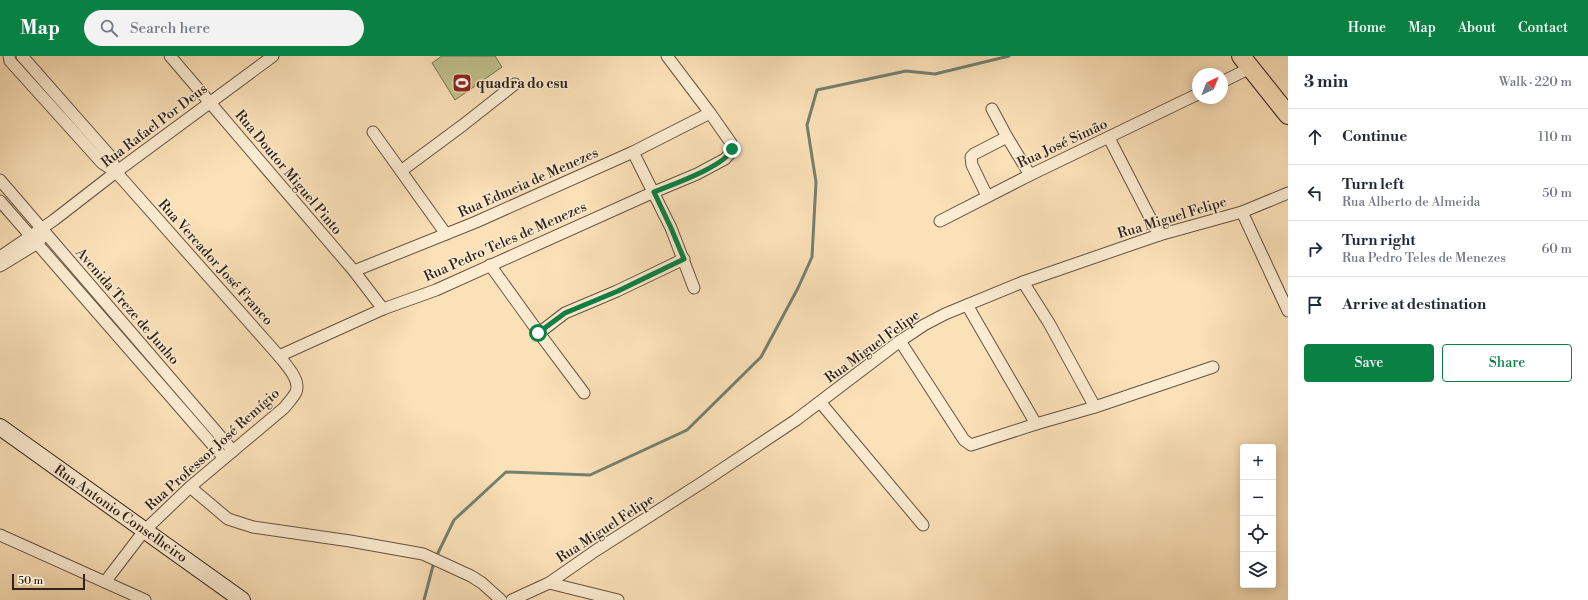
<!DOCTYPE html>
<meta charset="utf-8">
<style>
:root{--surface:#fff;--page:#f2f2f3;--text:#1f2937;--muted:#747a83;--line:#e0e1e3;--accent:#0b8043}
body{margin:0;font-family:"Libre Bodoni",serif;background:var(--page);color:var(--text)}
.controls{position:absolute;right:12px;bottom:12px;display:grid;overflow:hidden;border-radius:4px;box-shadow:0 2px 10px #0003}
.controls button{width:36px;height:36px;display:grid;place-items:center;padding:0;border:0;border-bottom:1px solid var(--line);background:var(--surface);color:var(--text);font:20px sans-serif}
.compass{position:absolute;left:1192px;top:12px;width:36px;height:36px;border-radius:50%;background:var(--surface);box-shadow:0 2px 10px #0003;rotate:43deg}
.scale{position:absolute;left:12px;bottom:10px;width:73px;box-sizing:border-box;padding-left:4px;border:2px solid #31231c;border-top:0;font-size:11px;line-height:14px;white-space:nowrap;color:#31231c;-webkit-text-stroke:3px #fcecd1;paint-order:stroke}
.stop{position:absolute;width:12px;height:12px;margin:-9px;border:3px solid #0b8043;border-radius:50%;background:#fff}
.stop.end{background:#0b8043;border-color:#fff;box-shadow:0 1px 4px #0008}
.list{margin:0;padding:0;list-style:none}
h2{display:flex;justify-content:space-between;align-items:center;height:52px;margin:0;padding:0 16px;font-size:17px}
h2 small{font-size:13px;font-weight:400;color:var(--muted)}
.list li{display:grid;grid-template-columns:26px 1fr auto;gap:12px;align-items:center;box-sizing:border-box;height:56px;padding:0 16px;border-top:1px solid var(--line)}
.list b{display:block;font-size:15px;white-space:nowrap}
.list p{margin:0;font-size:13px;white-space:nowrap;color:var(--muted)}
.list em{font-size:13px;font-style:normal;color:var(--muted)}
.actions{display:flex;gap:8px;padding:12px 16px}
.actions a{flex:1;padding:9px 0;border:1px solid var(--accent);border-radius:4px;text-align:center;font-size:14px;color:var(--accent)}
.actions .main{background:var(--accent);color:#fff}
.icon{flex:none;width:22px;height:22px;fill:none;stroke:currentColor;stroke-width:2;stroke-linecap:round;stroke-linejoin:round}
.map{position:relative;flex:none;width:1288px;height:544px;overflow:hidden}
header{display:flex;align-items:center;gap:24px;box-sizing:border-box;height:56px;padding:0 20px;background:var(--accent);color:#fff}
header strong{font-size:19px}
nav{display:flex;gap:22px;margin-inline-start:auto;font-size:14px}
.search{width:280px;height:36px;background:var(--page);display:flex;align-items:center;gap:10px;box-sizing:border-box;padding:0 14px;border-radius:22px;color:var(--muted);font-size:15px}
main{display:flex}
aside{flex:1;background:var(--surface)}
.map>svg:first-child{display:block}
.green{fill:#c1c28d;stroke:#797254}
.lines{fill:none;stroke-linecap:round;stroke-linejoin:round}
.stream{stroke:#748071;stroke-width:3}
.street-casing{stroke:#645243;stroke-width:13}
.secondary-casing{stroke:#31231c;stroke-width:18}
.primary-casing{stroke:#31231c;stroke-width:20}
.street{stroke:#fcecd1;stroke-width:11}
.secondary{stroke:#fcecd1;stroke-width:16}
.primary{stroke:#fbe1b8;stroke-width:18}
.route{stroke:#0b8043;stroke-width:5}
.labels{text-anchor:middle;stroke-width:3;stroke-linejoin:round;paint-order:stroke}
.poi-label{font-size:14px;font-weight:bold;fill:#31231c;stroke:#fcecd1;text-anchor:start}
.street-label{font-size:14px;fill:#31231c;stroke:#fcecd1}
</style>
<header>
<strong>Map</strong>
<div class="search"><svg class="icon" aria-label="search" viewBox="0 0 24 24"><circle cx="10" cy="10" r="6"/><path d="M15 15l6 6"/></svg>Search here</div>
<nav><a>Home</a><a>Map</a><a>About</a><a>Contact</a></nav>
</header>
<main>
<div class="map">
<svg width="1288" height="544" viewBox="0 0 1288 544">
<rect width="100%" height="100%" fill="#fbe1b8"/>
<filter id="stains"><feTurbulence type="fractalNoise" baseFrequency=".005" numOctaves="4"/><feColorMatrix values="0 0 0 0 .2 0 0 0 0 .09 0 0 0 0 .02 0 0 0 .5 -.17"/></filter>
<radialGradient id="worn" r=".72"><stop offset=".6" stop-color="#630" stop-opacity="0"/><stop offset="1" stop-color="#630" stop-opacity=".3"/></radialGradient>
<polygon class="green" points="442,0 495,0 502,11 455,44 432,7"/>
<g class="lines">
<g class="stream">
<polyline points="436,501 454,464 506,416 590,419 687,374 761,301 798,232 812,201 816,126 807,69 817,34 906,15 935,18 1009,0"/>
<polyline points="424,544 434,506"/>
</g>
<defs>
<g id="street">
<path d="M9,0L10,5L102,107L116,116L279,300C286,309 301,324 296,336C293,342 288,347 284,352L190,431L144,475L105,526"/>
<polyline points="22,0 111,101 116,116"/>
<polyline points="170,0 354,215 383,253"/>
<polyline points="1222,26 1250,12"/>
<polyline points="992,53 1007,81 1030,119"/>
<polyline points="373,76 446,178"/>
<polyline points="1109,82 1159,179"/>
<polyline points="633,96 671,172 694,232"/>
<polyline points="401,115 463,69 515,28"/>
<polyline points="0,124 233,395"/>
<polyline points="987,140 972,109 971,101 974,98 1007,81"/>
<polyline points="0,145 224,402"/>
<polyline points="1242,156 1288,255"/>
<polyline points="940,165 1030,119 1198,38"/>
<polyline points="0,201 54,164 116,116 273,0"/>
<polyline points="490,209 539,277 584,337"/>
<polyline points="0,210 36,188 41,183"/>
<polyline points="354,215 476,166 633,96 710,57"/>
<polyline points="1023,226 1049,267 1095,351"/>
<polyline points="967,249 1036,368"/>
<polyline points="539,277 565,257 617,235 684,203"/>
<polyline points="900,285 964,384 971,389 1036,368 1095,351 1213,311"/>
<polyline points="279,300 383,253 436,234 654,136 697,118 725,103 731,96 731,87 710,57 667,0"/>
<polyline points="820,346 923,469"/>
<polyline points="190,431 228,463 253,471 350,485 423,498 471,520 482,527 501,544"/>
<polyline points="0,479 145,544"/>
<polyline points="549,527 618,544"/>
<polyline points="512,544 549,527 595,495 703,426 796,364 900,285 924,269 945,258 1023,226 1159,179 1242,156 1288,137"/>
</g>
<polyline id="secondary" points="0,371 242,544"/>
<polyline id="primary" points="1241,0 1288,59"/>
</defs>
<use href="#street" class="street-casing"/>
<use href="#secondary" class="secondary-casing"/>
<use href="#primary" class="primary-casing"/>
<use href="#street" class="street"/>
<use href="#secondary" class="secondary"/>
<use href="#primary" class="primary"/>
</g>
<g class="lines">
<path class="route" d="M538,277L565,257L618,235L684,203L671,172L654,136C671,129 726,110 732,93"/>
</g>
<defs>
<symbol id="stadium-square" viewBox="-11 -11 22 22"><rect x="-9" y="-9" width="18" height="18" rx="4" fill="#8f2418" stroke="#fcecd1"/><path d="M0-5a6.5 5 0 1 0 0 10a6.5 5 0 1 0 0-10ZM-3.5-1.8h7v3.6h-7Z" fill="#fff"/></symbol>
</defs>
<g fill-rule="evenodd">
<use href="#stadium-square" x="451" y="16" width="22" height="22"/>
</g>
<g class="labels">
<g class="poi-label">
<text x="476" y="32">quadra do csu</text>
</g>
<g class="street-label">
<text transform="translate(154 69) rotate(-37)" y="5">Rua Rafael Por Deus</text>
<text transform="translate(1062 87) rotate(-25)" y="5">Rua José Simão</text>
<text transform="translate(289 116) rotate(50)" y="5">Rua Doutor Miguel Pinto</text>
<text transform="translate(528 126) rotate(-24)" y="5">Rua Edmeia de Menezes</text>
<text transform="translate(1172 161) rotate(-17)" y="5">Rua Miguel Felipe</text>
<text transform="translate(505 185) rotate(-24)" y="5">Rua Pedro Teles de Menezes</text>
<text transform="translate(216 206) rotate(48)" y="5">Rua Vereador José Franco</text>
<text transform="translate(128 250) rotate(49)" y="5">Avenida Treze de Junho</text>
<text transform="translate(872 290) rotate(-36)" y="5">Rua Miguel Felipe</text>
<text transform="translate(212 393) rotate(-42)" y="5">Rua Professor José Remígio</text>
<text transform="translate(121 457) rotate(35)" y="5">Rua Antonio Conselheiro</text>
<text transform="translate(605 472) rotate(-33)" y="5">Rua Miguel Felipe</text>
</g>
</g>
<rect width="100%" height="100%" filter="url(#stains)"/>
<rect width="100%" height="100%" fill="url(#worn)"/>
</svg>
<div class="controls">
<button>+</button>
<button>−</button>
<button><svg class="icon" aria-label="locate" viewBox="0 0 24 24"><circle cx="12" cy="12" r="6"/><path d="M12 2v4M12 18v4M2 12h4M18 12h4"/></svg></button>
<button><svg class="icon" aria-label="layers" viewBox="0 0 24 24"><path d="M12 4l9 5-9 5-9-5zM3 14l9 5 9-5"/></svg></button>
</div>
<svg class="compass" viewBox="-18 -18 36 36"><path d="M0-13l5 13h-10z" fill="#e53935"/><path d="M0 13l5-13h-10z" fill="#747a83"/></svg>
<div class="scale">50 m</div>
<div class="stop" style="left:538px;top:277px"></div>
<div class="stop end" style="left:732px;top:93px"></div>
</div>
<aside>
<h2>3 min<small>Walk · 220 m</small></h2>
<ul class="list">
<li><svg class="icon" aria-label="ahead" viewBox="0 0 24 24"><path d="M12 20V5M6 11l6-6 6 6"/></svg><div><b>Continue</b></div><em>110 m</em></li>
<li><svg class="icon" aria-label="left" viewBox="0 0 24 24"><path d="M17 20v-9H6M10 6l-5 5 5 5"/></svg><div><b>Turn left</b><p>Rua Alberto de Almeida</p></div><em>50 m</em></li>
<li><svg class="icon" aria-label="right" viewBox="0 0 24 24"><path d="M7 20v-9h11M14 6l5 5-5 5"/></svg><div><b>Turn right</b><p>Rua Pedro Teles de Menezes</p></div><em>60 m</em></li>
<li><svg class="icon" aria-label="arrive" viewBox="0 0 24 24"><path d="M6 21V4h12l-3 4 3 4H6"/></svg><div><b>Arrive at destination</b></div></li>
</ul>
<div class="actions"><a class="main">Save</a><a>Share</a></div>
</aside>
</main>
